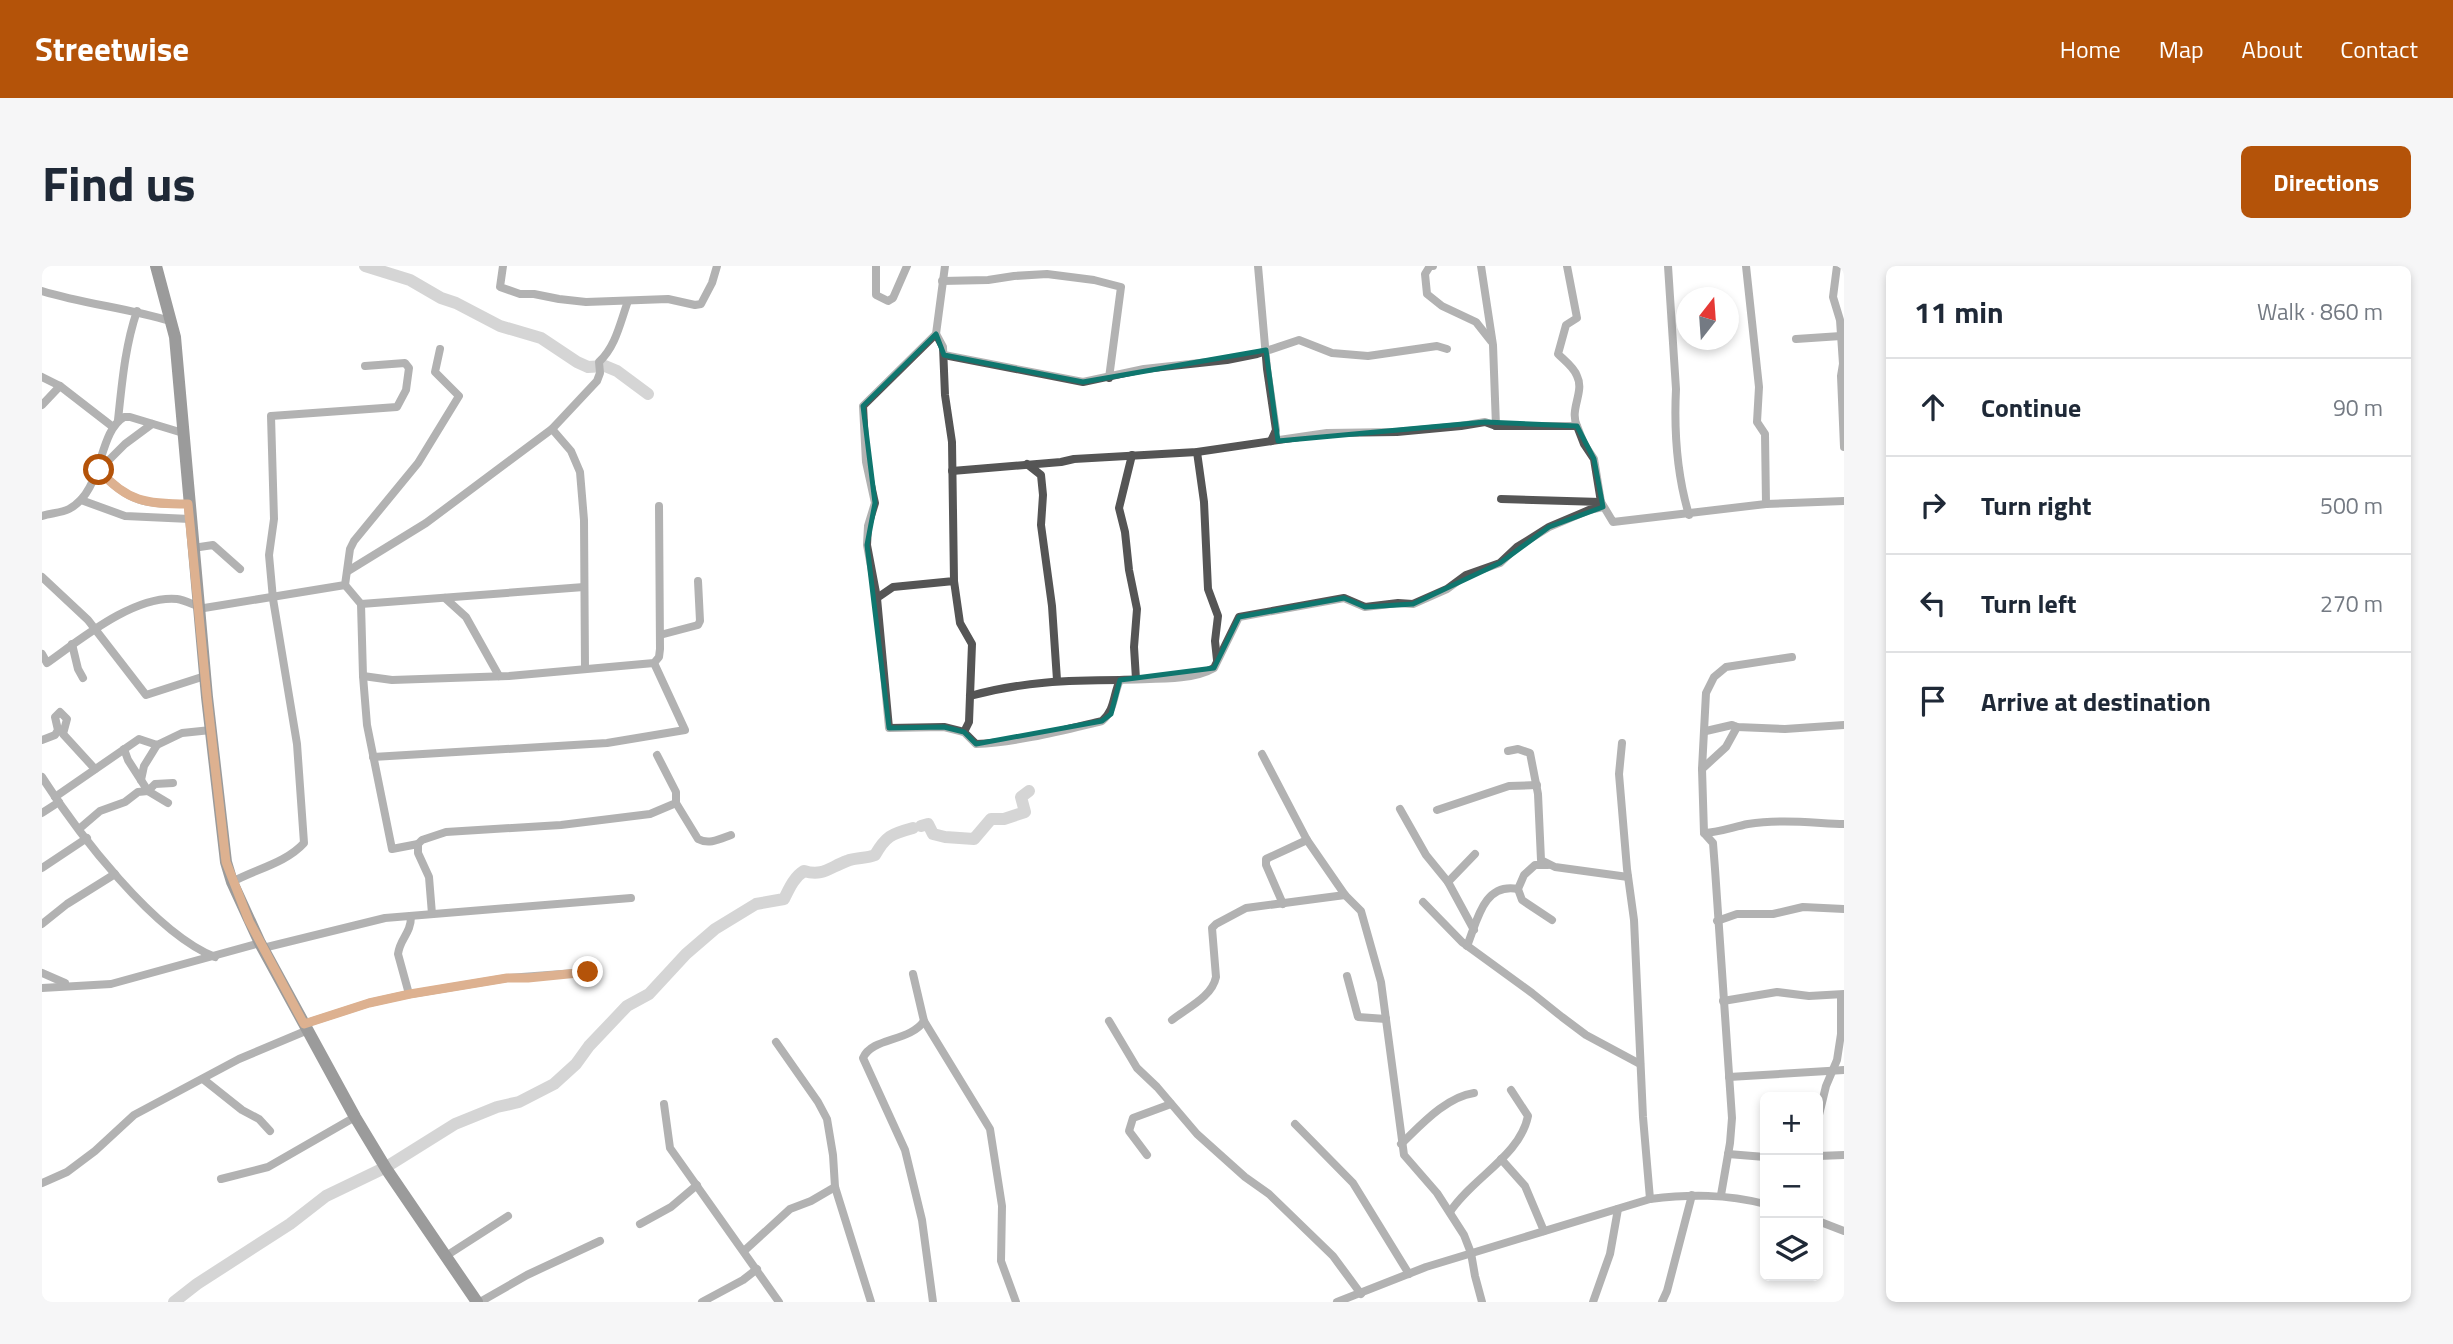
<!DOCTYPE html>
<meta charset="utf-8">
<style>
:root{--surface:#fff;--page:#f6f6f7;--text:#1f2937;--muted:#747a83;--line:#e0e1e3;--accent:#b45309}
body{margin:0;font-family:"Titillium Web",sans-serif;background:var(--page);color:var(--text)}
.controls{position:absolute;right:21px;bottom:21px;display:grid;overflow:hidden;border-radius:10px;box-shadow:0 4px 10px #0003}
.controls button{width:63px;height:63px;display:grid;place-items:center;padding:0;border:0;border-bottom:2px solid var(--line);background:var(--surface);color:var(--text);font:35px sans-serif}
.compass{position:absolute;left:1634px;top:21px;width:63px;height:63px;border-radius:50%;background:var(--surface);box-shadow:0 4px 10px #0003;rotate:17deg}
.stop{position:absolute;width:21px;height:21px;margin:-16px;border:5px solid #b45309;border-radius:50%;background:#fff}
.stop.end{background:#b45309;border-color:#fff;box-shadow:0 2px 7px #0008}
.list{margin:0;padding:0;list-style:none}
h2{display:flex;justify-content:space-between;align-items:center;height:91px;margin:0;padding:0 28px;font-size:30px}
h2 small{font-size:23px;font-weight:400;color:var(--muted)}
.list li{display:grid;grid-template-columns:46px 1fr auto;gap:21px;align-items:center;box-sizing:border-box;height:98px;padding:0 28px;border-top:2px solid var(--line)}
.list b{display:block;font-size:26px;white-space:nowrap}
.list em{font-size:23px;font-style:normal;color:var(--muted)}
.icon{flex:none;width:38px;height:38px;fill:none;stroke:currentColor;stroke-width:2;stroke-linecap:round;stroke-linejoin:round}
.map{position:relative;flex:none;width:1802px;height:1036px;overflow:hidden;border-radius:10px}
header{display:flex;align-items:center;gap:42px;box-sizing:border-box;height:98px;padding:0 35px;background:var(--accent);color:#fff}
header strong{font-size:33px}
nav{display:flex;gap:38px;margin-inline-start:auto;font-size:24px}
.intro{display:flex;align-items:center;justify-content:space-between;box-sizing:border-box;height:168px;padding:0 42px}
h1{margin:0;font-size:49px}
.button{padding:18px 32px;border-radius:10px;background:var(--accent);color:#fff;font-size:24px;font-weight:700}
main{display:flex;gap:42px;padding:0 42px}
aside{flex:1;background:var(--surface);border-radius:10px;box-shadow:0 4px 10px #0003}
.map>svg:first-child{display:block}
.lines{fill:none;stroke-linecap:round;stroke-linejoin:round}
.river{stroke:#a3a3a3;stroke-width:12}
.street{stroke:#555;stroke-width:8}
.secondary{stroke:#222;stroke-width:12}
.route{stroke:#b45309;stroke-width:9}
.marked{fill:none;stroke:#0f766e;stroke-width:5;stroke-linejoin:round}
</style>
<header>
<strong>Streetwise</strong>
<nav><a>Home</a><a>Map</a><a>About</a><a>Contact</a></nav>
</header>
<div class="intro"><h1>Find us</h1><a class="button">Directions</a></div>
<main>
<div class="map">
<svg width="1802" height="1036" viewBox="0 0 1802 1036">
<rect width="100%" height="100%" fill="#fff"/>
<g class="lines">
<g class="river">
<polyline points="323,0 368,14 399,32 414,37 458,60 499,72 535,96 546,101 563,100 575,105 606,128"/>
<polyline points="879,560 886,558 891,568 903,571 932,573 949,553 962,553 983,546 979,531 987,525"/>
<path d="M349,898L413,858L455,841L477,836L512,818L534,798L547,780L585,740L607,728L644,688L673,663L714,638L742,633C747,623 752,611 762,605C781,611 788,601 805,595C814,591 824,593 833,589C844,570 849,568 871,562"/>
<polyline points="132,1036 155,1018 248,958 284,930 338,904"/>
</g>
<g class="street">
<polyline points="461,0 458,21 478,28 492,28 517,33 544,36 626,33 653,39 659,38 670,17 675,0"/>
<polyline points="834,0 834,29 846,35 851,32 865,0"/>
<polyline points="903,0 894,68 901,81 903,129 910,176 912,315 918,357 930,378 927,456 922,466 902,461 847,462 835,332 851,321 912,315"/>
<polyline points="1216,0 1225,103 1234,164 1229,175"/>
<polyline points="1391,0 1388,0 1383,8 1385,28 1400,40 1434,56 1449,75"/>
<polyline points="1439,0 1451,79 1454,160"/>
<path d="M1525,0L1535,52L1524,59L1516,88C1522,94 1532,101 1535,110C1543,126 1527,143 1535,160"/>
<path d="M1626,0L1634,123C1632,164 1635,209 1647,249"/>
<polyline points="1704,0 1717,121 1715,156 1723,168 1724,238"/>
<polyline points="1795,0 1791,31 1798,54 1801,98 1799,110 1802,181"/>
<polyline points="900,15 946,14 972,10 1005,8 1052,14 1079,21 1067,112"/>
<path d="M0,25C42,38 86,42 128,55"/>
<polyline points="1754,73 1799,70"/>
<polyline points="902,89 1041,116 1102,103 1185,94 1215,88 1257,74 1290,87 1326,90 1395,80 1405,83"/>
<polyline points="0,111 18,120 71,161"/>
<polyline points="0,139 18,120"/>
<path d="M76,154C80,117 83,80 95,45"/>
<path d="M110,158L83,178L57,204C85,236 105,239 147,238"/>
<polyline points="510,163 529,185 538,206 542,254 543,402"/>
<polyline points="1155,186 1162,236 1166,323 1176,350 1173,375 1175,394"/>
<polyline points="1090,189 1077,242 1083,266 1087,304 1095,343 1092,381 1094,413"/>
<polyline points="985,198 999,209 1001,229 999,259 1010,340 1015,414"/>
<polyline points="910,205 1019,196 1032,193 1155,186 1285,167 1355,166 1419,160 1443,156 1454,160 1535,160 1542,178 1552,193 1559,236 1571,256 1724,238 1802,235"/>
<polyline points="1459,233 1559,236"/>
<polyline points="39,234 83,250 148,253"/>
<path d="M0,250C8,247 19,247 27,243C62,225 55,167 82,151H88L141,167"/>
<polyline points="151,282 171,279 198,303"/>
<path d="M306,305L384,257L510,163L555,115L558,107L557,96C574,80 578,57 586,35"/>
<polyline points="0,311 46,354 104,429 163,410"/>
<polyline points="303,319 319,338 321,410 350,414 467,410 612,397 617,391 618,383 617,240"/>
<polyline points="403,332 424,351 457,410"/>
<polyline points="835,332 825,279 826,260 833,237 824,196 821,140 894,68"/>
<polyline points="319,338 542,321"/>
<polyline points="156,343 303,319 308,283 312,275 376,197 417,130 393,106 398,83"/>
<polyline points="618,369 656,359 658,355 656,315"/>
<polyline points="30,378 36,403 41,412"/>
<path d="M0,388L5,397C39,373 92,329 135,333C142,334 150,338 156,340"/>
<polyline points="321,410 325,459 350,583 376,578"/>
<path d="M928,430C978,416 1026,414 1078,414"/>
<polyline points="1664,465 1690,459 1695,461 1743,463 1802,459"/>
<path d="M922,466L934,478C977,476 1018,465 1060,455C1073,444 1071,429 1078,414C1106,412 1148,416 1172,402L1197,351L1302,332L1323,341L1356,337L1371,338L1405,323L1424,309L1458,297L1475,281L1507,261L1547,244L1561,241"/>
<polyline points="0,474 13,469 16,464 13,451 18,446 25,453 21,468 53,503"/>
<polyline points="1580,477 1577,508 1585,603 1592,654 1601,851 1608,933"/>
<polyline points="1466,485 1476,483 1488,487 1496,528 1499,594 1513,601 1586,611"/>
<polyline points="1220,488 1265,574 1303,629 1319,645 1339,716 1362,889 1395,927 1422,969 1429,987 1433,1010 1440,1036"/>
<polyline points="331,491 565,477 643,464 612,397"/>
<polyline points="1660,503 1664,427 1672,411 1684,401 1750,391"/>
<path d="M0,511C35,566 112,667 173,691"/>
<polyline points="99,514 102,500 115,479"/>
<polyline points="13,531 97,473 115,479 140,467 169,464"/>
<polyline points="126,537 106,525 113,518 131,517"/>
<path d="M634,537L656,573C667,579 678,573 689,569"/>
<polyline points="1358,543 1384,589 1406,616 1432,664"/>
<polyline points="1395,544 1467,520 1495,519"/>
<polyline points="0,547 17,536"/>
<polyline points="37,563 58,545 83,536 96,526 106,525 86,494 82,483"/>
<path d="M1662,567C1678,566 1691,561 1706,558C1738,553 1771,557 1802,558"/>
<polyline points="1506,599 1493,599 1482,609 1476,623 1480,634 1510,654"/>
<polyline points="0,602 45,572"/>
<path d="M190,616C214,603 244,597 262,577L255,478L231,333L227,289L232,253L229,150L355,141L364,124L367,102L363,97L323,100"/>
<polyline points="1406,616 1433,588"/>
<polyline points="1381,636 1420,676 1490,727 1520,751 1544,769 1598,798"/>
<polyline points="1241,638 1224,599 1224,593 1265,574"/>
<polyline points="390,648 387,611 376,587 376,578 380,574 404,566 519,559 608,548 634,537 634,526 615,489"/>
<polyline points="1675,655 1695,648 1731,648 1761,641 1802,643"/>
<polyline points="0,658 25,638 73,608"/>
<path d="M1425,680C1435,656 1441,616 1476,623"/>
<polyline points="221,682 343,652 589,632"/>
<polyline points="0,707 23,717"/>
<path d="M871,708L882,755C868,776 830,771 821,792L863,884L880,954L891,1036"/>
<polyline points="1305,710 1316,751 1344,753"/>
<polyline points="0,722 69,718 218,677"/>
<path d="M367,728L356,688C358,672 369,668 369,650"/>
<polyline points="1681,735 1735,726 1767,730 1802,728"/>
<path d="M1130,754C1145,742 1170,731 1174,711L1170,662L1174,658L1204,642L1303,629"/>
<polyline points="882,755 948,863 960,940 959,995 974,1036"/>
<polyline points="1067,755 1095,802 1115,821 1155,868 1203,911 1227,928 1291,990 1319,1028"/>
<polyline points="262,758 327,737 363,729 465,712 546,706"/>
<polyline points="734,776 776,836 785,853 791,889 793,921 829,1036"/>
<polyline points="1687,811 1802,804"/>
<polyline points="161,813 200,844 217,853 228,865"/>
<polyline points="622,838 628,882 737,1036"/>
<polyline points="1776,853 1784,820 1795,794 1799,768 1799,729"/>
<polyline points="1253,858 1311,917 1367,1008"/>
<path d="M1359,878C1379,859 1404,831 1432,827"/>
<polyline points="1686,888 1723,891"/>
<polyline points="1105,889 1087,865 1091,852 1129,838"/>
<polyline points="1776,890 1802,889"/>
<polyline points="1459,893 1483,920 1502,965"/>
<polyline points="179,913 226,901 313,851"/>
<polyline points="0,917 25,906 53,885 92,849 197,793 266,764"/>
<polyline points="1679,929 1688,877 1690,852 1673,603 1671,577 1662,567 1660,503 1684,481 1695,461"/>
<path d="M1408,946C1430,912 1478,890 1486,850L1469,824"/>
<polyline points="1776,955 1802,965"/>
<polyline points="598,958 629,941 655,919"/>
<polyline points="702,985 748,943 769,935 793,921"/>
<polyline points="404,990 466,950"/>
<polyline points="438,1036 485,1009 558,975"/>
<polyline points="660,1036 701,1014 715,1003"/>
<path d="M1295,1036L1384,1001L1608,933C1648,928 1684,928 1723,938"/>
<polyline points="1551,1036 1568,988 1576,943"/>
<polyline points="1620,1036 1625,1025 1650,929"/>
</g>
<polyline class="secondary" points="114,0 133,71 165,431 184,596 190,616 218,677 313,851 345,904 435,1036"/>
</g>
<g class="lines">
<path class="route" d="M57,204C85,236 105,238 146,238L165,431L184,596L207,655L262,758L327,737L368,728L465,712H486L546,706"/>
</g>
<path d="M0 0H1802V1036H0ZM894,68L902,89L1041,116L1224,84L1236,175L1443,156L1535,160L1552,193L1561,241L1507,261L1458,297L1371,338L1323,341L1302,332L1197,351L1172,402L1078,414L1069,448L1060,455L934,478L922,466L902,461L847,462L825,279L833,237L821,140Z" fill="#fff" fill-opacity=".55" fill-rule="evenodd"/>
<path class="marked" d="M894,68L902,89L1041,116L1224,84L1236,175L1443,156L1535,160L1552,193L1561,241L1507,261L1458,297L1371,338L1323,341L1302,332L1197,351L1172,402L1078,414L1069,448L1060,455L934,478L922,466L902,461L847,462L825,279L833,237L821,140Z"/>
</svg>
<div class="controls">
<button>+</button>
<button>−</button>
<button><svg class="icon" aria-label="layers" viewBox="0 0 24 24"><path d="M12 4l9 5-9 5-9-5zM3 14l9 5 9-5"/></svg></button>
</div>
<svg class="compass" viewBox="-18 -18 36 36"><path d="M0-13l5 13h-10z" fill="#e53935"/><path d="M0 13l5-13h-10z" fill="#747a83"/></svg>
<div class="stop" style="left:57px;top:204px"></div>
<div class="stop end" style="left:546px;top:706px"></div>
</div>
<aside>
<h2>11 min<small>Walk · 860 m</small></h2>
<ul class="list">
<li><svg class="icon" aria-label="ahead" viewBox="0 0 24 24"><path d="M12 20V5M6 11l6-6 6 6"/></svg><div><b>Continue</b></div><em>90 m</em></li>
<li><svg class="icon" aria-label="right" viewBox="0 0 24 24"><path d="M7 20v-9h11M14 6l5 5-5 5"/></svg><div><b>Turn right</b></div><em>500 m</em></li>
<li><svg class="icon" aria-label="left" viewBox="0 0 24 24"><path d="M17 20v-9H6M10 6l-5 5 5 5"/></svg><div><b>Turn left</b></div><em>270 m</em></li>
<li><svg class="icon" aria-label="arrive" viewBox="0 0 24 24"><path d="M6 21V4h12l-3 4 3 4H6"/></svg><div><b>Arrive at destination</b></div></li>
</ul>
</aside>
</main>
